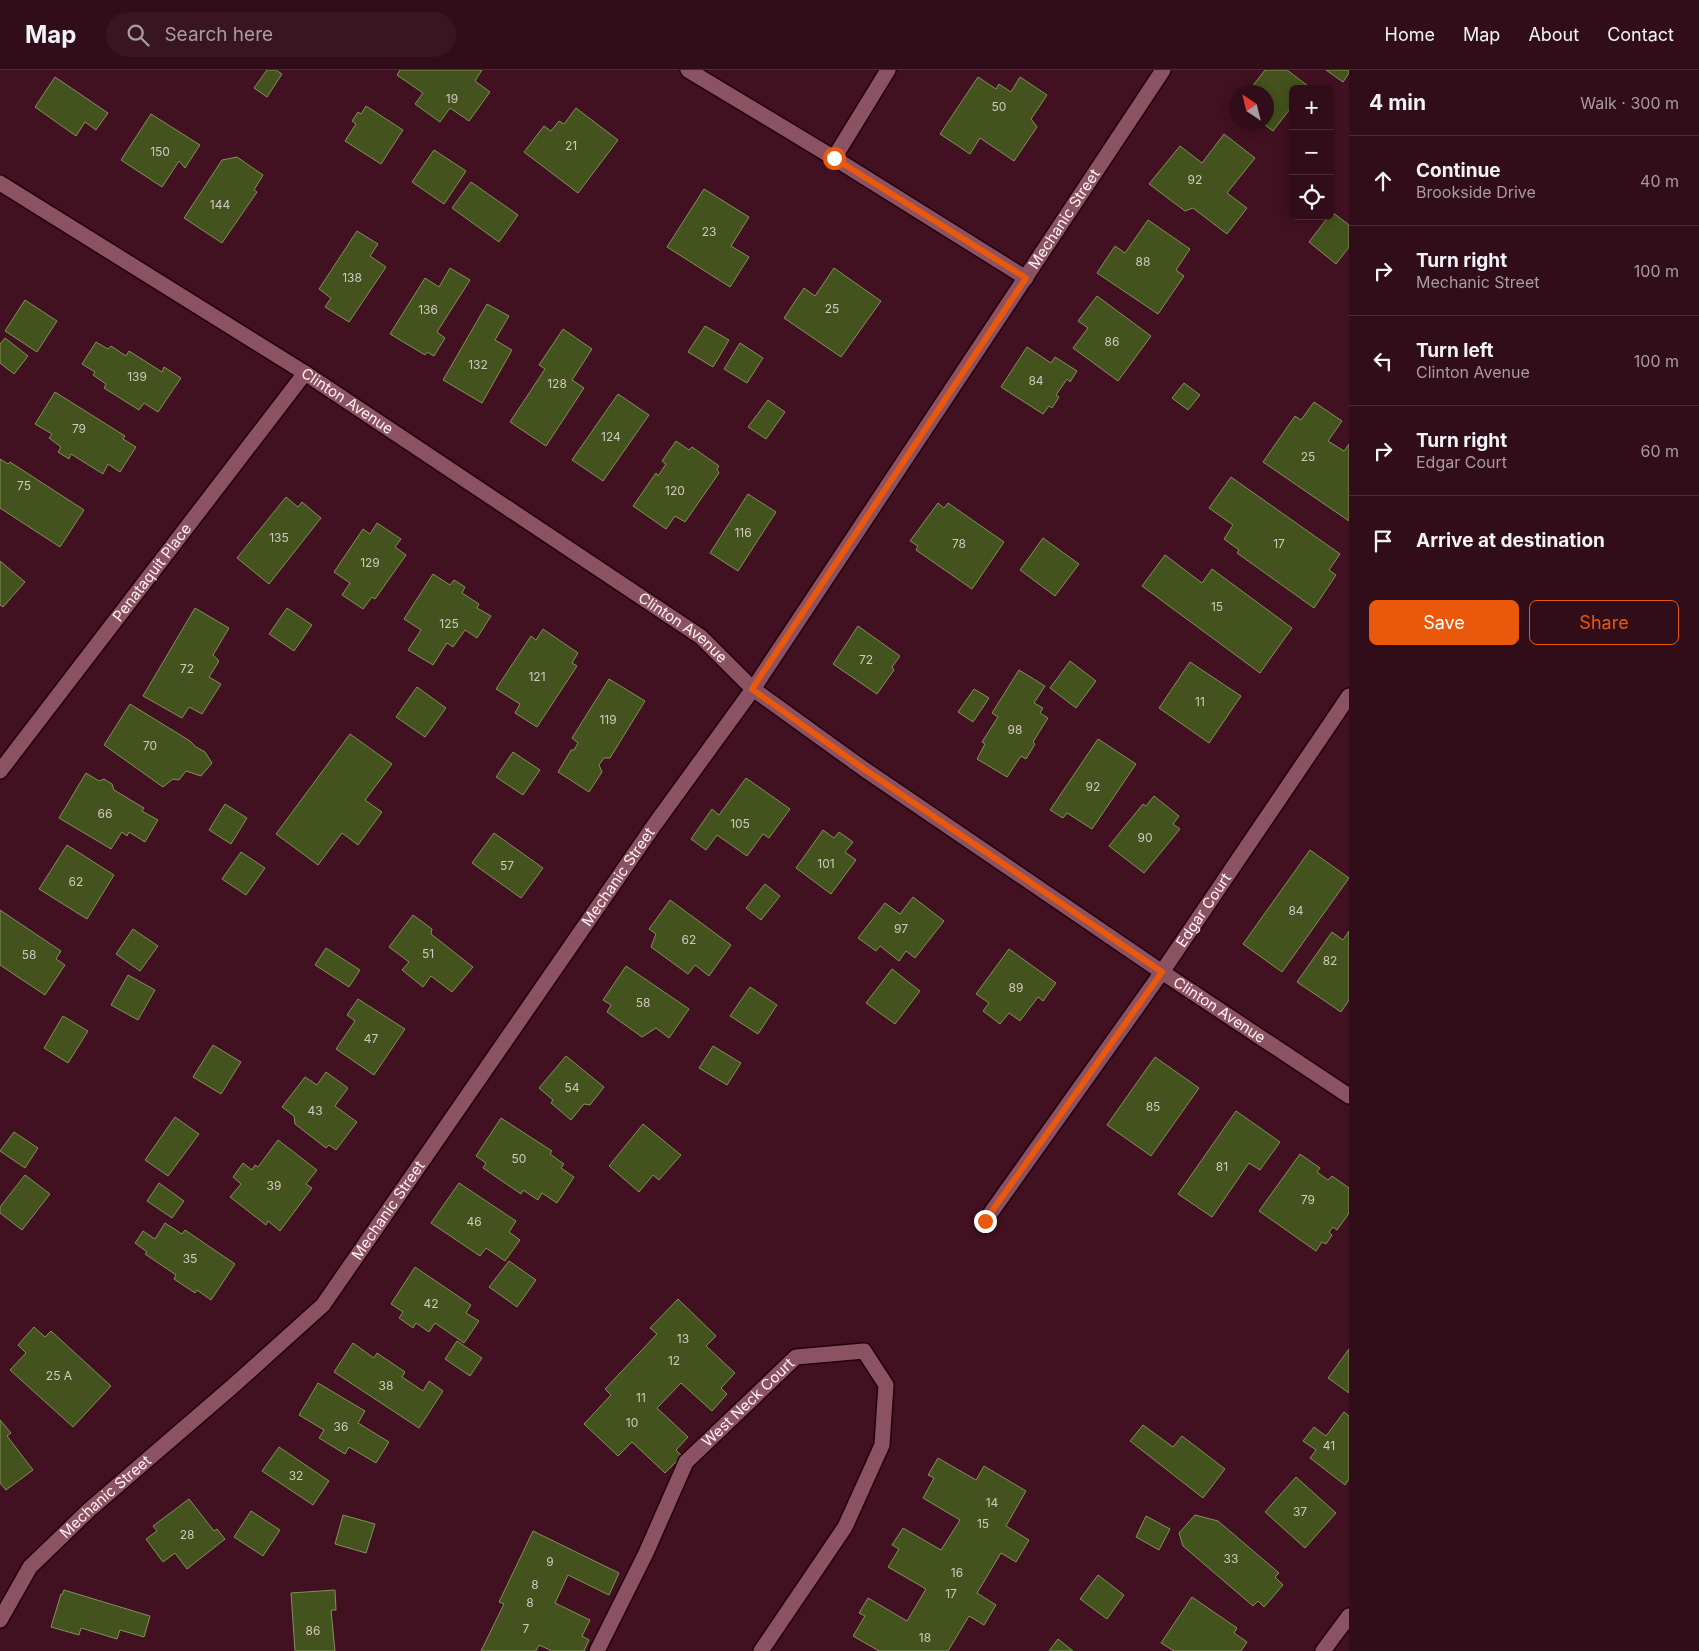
<!DOCTYPE html>
<meta charset="utf-8">
<style>
:root{--surface:#310c19;--page:#391522;--text:#f1f3f6;--muted:#a89ba2;--line:#4c2c38;--accent:#ea580c}
body{margin:0;font-family:Inter,sans-serif;background:var(--page);color:var(--text)}
.controls{position:absolute;right:15px;top:15px;display:grid;overflow:hidden;border-radius:8px;box-shadow:0 2px 12px #0003}
.controls button{width:45px;height:45px;display:grid;place-items:center;padding:0;border:0;border-bottom:1px solid var(--line);background:var(--surface);color:var(--text);font:25px sans-serif}
.compass{position:absolute;left:1229px;top:15px;width:45px;height:45px;border-radius:50%;background:var(--surface);box-shadow:0 2px 12px #0003;rotate:325deg}
.stop{position:absolute;width:15px;height:15px;margin:-11px;border:4px solid #ea580c;border-radius:50%;background:#fff}
.stop.end{background:#ea580c;border-color:#fff;box-shadow:0 1px 5px #0008}
.list{margin:0;padding:0;list-style:none}
h2{display:flex;justify-content:space-between;align-items:center;height:65px;margin:0;padding:0 20px;font-size:21px}
h2 small{font-size:16px;font-weight:400;color:var(--muted)}
.list li{display:grid;grid-template-columns:32px 1fr auto;gap:15px;align-items:center;box-sizing:border-box;height:90px;padding:0 20px;border-top:1px solid var(--line)}
.list b{display:block;font-size:19px;white-space:nowrap}
.list p{margin:0;font-size:16px;white-space:nowrap;color:var(--muted)}
.list em{font-size:16px;font-style:normal;color:var(--muted)}
.actions{display:flex;gap:10px;padding:15px 20px}
.actions a{flex:1;padding:11px 0;border:1px solid var(--accent);border-radius:8px;text-align:center;font-size:18px;color:var(--accent)}
.actions .main{background:var(--accent);color:#fff}
.icon{flex:none;width:28px;height:28px;fill:none;stroke:currentColor;stroke-width:2;stroke-linecap:round;stroke-linejoin:round}
.map{position:relative;flex:none;width:1349px;height:1581px;overflow:hidden}
header{display:flex;align-items:center;gap:30px;box-sizing:border-box;height:70px;padding:0 25px;background:var(--surface);border-bottom:1px solid var(--line)}
header strong{font-size:24px}
nav{display:flex;gap:28px;margin-inline-start:auto;font-size:18px}
.search{width:350px;height:45px;background:var(--page);display:flex;align-items:center;gap:12px;box-sizing:border-box;padding:0 18px;border-radius:28px;color:var(--muted);font-size:19px}
main{display:flex}
aside{flex:1;background:var(--surface)}
.map>svg:first-child{display:block}
.building{fill:#44521d;stroke:#81915b}
.lines{fill:none;stroke-linecap:round;stroke-linejoin:round}
.street-casing{stroke:#25000b;stroke-width:18}
.street{stroke:#8a5262;stroke-width:15}
.route{stroke:#ea580c;stroke-width:6}
.labels{text-anchor:middle;stroke-width:5;stroke-linejoin:round;paint-order:stroke}
.number-label{font-size:12px;fill:#d0c9be}
.street-label{font-size:15px;fill:#fff1f4;stroke:#411021}
</style>
<header>
<strong>Map</strong>
<div class="search"><svg class="icon" aria-label="search" viewBox="0 0 24 24"><circle cx="10" cy="10" r="6"/><path d="M15 15l6 6"/></svg>Search here</div>
<nav><a>Home</a><a>Map</a><a>About</a><a>Contact</a></nav>
</header>
<main>
<div class="map">
<svg width="1349" height="1581" viewBox="0 0 1349 1581">
<rect width="100%" height="100%" fill="#411021"/>
<g class="building">
<polygon points="267,0 276,0 282,4 267,27 254,18"/>
<polygon points="400,0 482,0 475,11 490,22 469,51 450,38 440,52 415,34 423,23 397,5"/>
<polygon points="1265,0 1287,0 1308,16 1306,19 1293,19 1293,35 1273,61 1261,52 1266,52 1266,22 1248,22"/>
<polygon points="1326,0 1349,0 1349,3 1343,12"/>
<polygon points="55,7 108,43 96,60 85,52 76,66 35,37"/>
<polygon points="978,7 996,19 999,14 1011,22 1020,7 1047,25 1031,49 1037,57 1014,91 980,68 970,84 940,64"/>
<polygon points="366,36 403,60 381,94 345,71 356,54 352,51 358,42 361,44"/>
<polygon points="576,38 618,70 578,123 524,82 544,56 551,61 559,51 564,54"/>
<polygon points="151,44 200,75 185,98 179,91 162,117 121,90"/>
<polygon points="1224,64 1255,88 1227,123 1247,138 1227,164 1193,138 1185,141 1149,114 1180,76 1202,93"/>
<polygon points="434,80 466,101 444,134 412,112"/>
<polygon points="237,87 263,105 254,120 257,122 222,173 184,148 222,90"/>
<polygon points="471,112 518,145 499,172 452,138"/>
<polygon points="704,119 749,147 731,176 749,187 730,217 667,177"/>
<polygon points="1332,142 1349,155 1349,177 1336,194 1309,172"/>
<polygon points="1148,150 1190,179 1176,200 1184,206 1158,244 1097,203 1115,176 1125,183"/>
<polygon points="357,161 378,174 370,186 386,197 349,252 325,237 331,228 319,219"/>
<polygon points="450,198 470,210 437,262 445,268 434,286 427,282 425,285 390,264 425,208 439,217"/>
<polygon points="834,198 881,231 841,287 784,248 804,218 815,226"/>
<polygon points="1097,226 1151,266 1118,311 1073,278 1088,258 1078,251"/>
<polygon points="25,230 57,251 37,282 5,261"/>
<polygon points="487,234 509,246 495,270 512,280 482,333 443,310"/>
<polygon points="705,256 729,270 713,297 688,282"/>
<polygon points="563,259 592,279 572,310 584,318 546,376 510,352 545,299 539,295"/>
<polygon points="5,268 28,286 14,304 0,293 0,274"/>
<polygon points="96,272 108,279 111,276 126,286 129,281 162,302 164,297 181,308 158,342 144,333 139,340 104,318 106,314 93,305 95,302 82,294"/>
<polygon points="740,273 763,288 747,313 724,299"/>
<polygon points="1027,277 1051,293 1055,287 1077,301 1070,312 1067,309 1056,325 1059,327 1052,338 1049,336 1043,344 1001,317"/>
<polygon points="1184,313 1200,325 1188,340 1172,328"/>
<polygon points="55,322 125,366 123,369 136,377 120,402 108,394 103,404 71,384 69,389 58,382 61,377 49,368 52,364 35,354"/>
<polygon points="618,324 649,345 603,411 572,390"/>
<polygon points="768,330 785,342 766,369 748,357"/>
<polygon points="1314,332 1342,351 1328,371 1344,381 1349,374 1349,451 1263,392 1295,346 1301,350"/>
<polygon points="676,371 689,380 692,377 719,396 717,399 719,403 685,452 675,446 666,459 633,436 656,403 658,406 666,394 662,391"/>
<polygon points="0,389 8,394 10,392 84,440 60,477 0,438"/>
<polygon points="1231,407 1340,484 1329,500 1336,505 1314,538 1237,483 1239,480 1224,469 1233,455 1209,438"/>
<polygon points="748,424 776,442 738,501 710,483"/>
<polygon points="286,427 298,437 302,432 321,448 269,514 237,488"/>
<polygon points="938,433 944,438 948,433 1004,472 972,519 916,480 918,476 910,471"/>
<polygon points="377,453 401,469 395,477 406,485 375,529 372,527 363,539 342,525 350,513 334,502 363,459 370,464"/>
<polygon points="1043,468 1079,494 1055,526 1020,500"/>
<polygon points="1165,485 1202,513 1212,499 1292,558 1260,603 1142,516"/>
<polygon points="0,491 25,512 3,537 0,535"/>
<polygon points="433,504 450,515 454,510 465,517 462,523 479,534 477,538 491,546 477,568 465,560 453,577 447,573 433,595 408,580 421,560 404,549"/>
<polygon points="195,538 229,558 213,585 219,591 209,607 221,614 202,644 189,637 182,648 143,626"/>
<polygon points="287,538 312,555 294,581 269,564"/>
<polygon points="858,556 900,586 892,597 894,600 877,624 833,594"/>
<polygon points="543,559 578,583 572,593 577,596 537,657 515,643 520,634 496,619 531,566 536,570"/>
<polygon points="1070,591 1096,611 1076,638 1050,618"/>
<polygon points="1190,592 1241,626 1209,673 1159,638"/>
<polygon points="1019,600 1045,616 1034,633 1043,638 1040,643 1048,648 1033,672 1035,674 1026,689 1021,686 1007,707 977,689 985,674 982,672 998,647 992,643"/>
<polygon points="609,609 645,631 610,688 604,688 599,695 602,702 589,722 558,702 571,680 574,680 578,673 572,668"/>
<polygon points="417,617 446,638 425,667 396,647"/>
<polygon points="974,619 989,628 973,652 958,642"/>
<polygon points="130,634 190,671 196,677 205,682 212,693 201,706 186,701 179,710 173,709 163,717 104,675"/>
<polygon points="350,664 392,694 365,730 382,742 358,775 342,763 318,795 276,764"/>
<polygon points="1098,669 1136,694 1092,759 1067,743 1063,748 1050,740"/>
<polygon points="513,682 540,700 523,725 496,707"/>
<polygon points="86,703 99,711 104,709 112,714 114,720 144,738 142,741 158,750 145,772 129,762 127,766 122,762 111,779 59,748"/>
<polygon points="746,708 790,739 769,768 763,764 747,786 717,765 706,780 691,769 712,739 719,745"/>
<polygon points="1154,726 1179,746 1173,754 1180,759 1144,803 1109,776 1143,734 1146,736"/>
<polygon points="225,734 247,748 231,774 209,760"/>
<polygon points="823,760 834,768 839,762 853,772 845,782 856,790 831,824 796,798"/>
<polygon points="494,763 543,798 521,828 472,793"/>
<polygon points="67,775 114,805 87,849 39,819"/>
<polygon points="1310,780 1349,808 1282,902 1243,874"/>
<polygon points="241,782 265,798 246,825 222,809"/>
<polygon points="765,814 780,826 761,850 746,838"/>
<polygon points="913,827 944,851 915,888 906,881 899,891 880,876 876,881 858,868 885,833 900,844"/>
<polygon points="670,830 731,875 709,906 695,895 688,904 651,877 656,864 649,859"/>
<polygon points="0,840 61,881 56,889 65,895 45,925 0,895"/>
<polygon points="413,845 432,859 431,864 473,897 452,922 431,906 423,917 402,900 409,892 389,877"/>
<polygon points="133,859 158,876 140,901 116,884"/>
<polygon points="1349,861 1349,930 1341,942 1297,912 1332,862 1343,870"/>
<polygon points="326,878 360,900 349,917 315,895"/>
<polygon points="1009,879 1056,913 1043,931 1038,927 1020,951 1009,943 1000,954 983,941 989,933 976,924"/>
<polygon points="626,896 689,939 669,968 656,958 642,967 607,942 611,935 603,930"/>
<polygon points="892,899 920,921 895,954 866,933"/>
<polygon points="128,905 155,920 138,950 111,935"/>
<polygon points="750,917 777,935 758,964 730,946"/>
<polygon points="358,929 405,959 374,1005 336,979 355,951 347,945"/>
<polygon points="63,946 88,961 68,993 44,978"/>
<polygon points="213,975 241,992 221,1024 193,1007"/>
<polygon points="713,976 741,993 727,1015 699,998"/>
<polygon points="566,986 604,1017 590,1035 584,1034 571,1050 551,1033 553,1030 539,1018"/>
<polygon points="1155,987 1199,1018 1151,1086 1107,1055"/>
<polygon points="326,1002 348,1018 335,1036 357,1052 336,1080 329,1075 326,1078 295,1054 294,1046 282,1037 305,1007 317,1015"/>
<polygon points="1236,1041 1280,1072 1260,1100 1249,1093 1212,1147 1178,1124"/>
<polygon points="175,1047 199,1064 168,1106 145,1090"/>
<polygon points="501,1048 552,1081 550,1084 564,1094 561,1098 574,1107 557,1133 542,1123 538,1130 523,1120 521,1124 483,1098 486,1093 476,1086"/>
<polygon points="643,1054 681,1085 659,1110 653,1105 639,1122 609,1096"/>
<polygon points="14,1062 38,1078 25,1098 0,1081"/>
<polygon points="278,1070 317,1100 306,1114 312,1118 280,1161 268,1151 266,1155 230,1127 241,1114 233,1107 243,1093 252,1100 255,1095 258,1097"/>
<polygon points="1300,1084 1320,1098 1317,1102 1328,1110 1332,1106 1349,1118 1349,1143 1337,1160 1333,1157 1329,1162 1332,1165 1326,1174 1322,1172 1316,1181 1259,1141"/>
<polygon points="25,1105 50,1124 22,1160 0,1143 0,1137"/>
<polygon points="159,1113 184,1131 172,1148 147,1131"/>
<polygon points="459,1113 516,1151 509,1162 520,1170 505,1191 486,1178 480,1186 431,1153"/>
<polygon points="165,1153 182,1164 185,1160 235,1194 211,1230 197,1220 195,1223 174,1209 176,1205 145,1184 147,1182 135,1173 143,1161 155,1169"/>
<polygon points="509,1191 536,1210 517,1237 489,1217"/>
<polygon points="415,1197 471,1235 466,1243 479,1251 464,1273 435,1253 429,1262 416,1253 413,1258 399,1248 403,1242 391,1234"/>
<polygon points="678,1229 716,1266 706,1276 735,1303 721,1318 727,1324 712,1341 681,1313 657,1338 688,1367 676,1380 682,1386 665,1403 632,1372 618,1386 584,1354 611,1325 605,1319 657,1264 650,1258"/>
<polygon points="34,1257 45,1267 51,1261 111,1316 73,1357 10,1300 26,1283 18,1275"/>
<polygon points="457,1271 482,1288 470,1306 445,1289"/>
<polygon points="353,1273 374,1288 377,1283 405,1302 402,1307 423,1321 429,1311 443,1321 419,1358 334,1302"/>
<polygon points="1349,1279 1349,1323 1328,1308"/>
<polygon points="318,1313 365,1341 358,1353 389,1372 376,1393 349,1377 345,1384 319,1368 324,1360 299,1345"/>
<polygon points="1344,1342 1349,1346 1349,1409 1345,1415 1310,1388 1316,1380 1303,1371 1314,1357 1326,1366"/>
<polygon points="0,1350 11,1363 7,1366 33,1400 6,1420 0,1413"/>
<polygon points="1143,1355 1173,1377 1182,1366 1225,1399 1203,1428 1130,1371"/>
<polygon points="279,1377 329,1411 313,1435 262,1401"/>
<polygon points="938,1388 976,1410 984,1396 1026,1421 1006,1456 1029,1470 1016,1492 1001,1483 977,1523 996,1535 984,1555 969,1546 948,1581 879,1581 853,1566 865,1546 859,1543 868,1528 907,1551 926,1519 888,1497 899,1479 892,1475 903,1458 941,1480 960,1450 923,1428 934,1408 928,1405"/>
<polygon points="1296,1407 1336,1443 1305,1478 1265,1442"/>
<polygon points="189,1429 214,1461 217,1459 225,1469 187,1499 175,1483 163,1492 146,1469 157,1461 153,1456"/>
<polygon points="251,1441 280,1460 263,1486 234,1467"/>
<polygon points="343,1445 375,1454 366,1483 335,1474"/>
<polygon points="1195,1445 1218,1451 1279,1503 1275,1507 1283,1515 1264,1537 1258,1531 1253,1536 1183,1476 1179,1463"/>
<polygon points="1146,1446 1170,1459 1159,1480 1136,1467"/>
<polygon points="533,1461 619,1503 609,1525 568,1505 555,1533 590,1550 582,1566 589,1570 584,1581 552,1581 539,1575 536,1581 481,1581 504,1534 499,1532"/>
<polygon points="1098,1505 1124,1525 1107,1549 1080,1529"/>
<polygon points="64,1520 150,1546 144,1567 120,1560 117,1569 81,1558 79,1565 51,1557 61,1524 62,1525"/>
<polygon points="335,1520 336,1540 331,1540 335,1581 295,1581 291,1523"/>
<polygon points="1192,1527 1237,1558 1234,1563 1247,1572 1241,1581 1174,1581 1161,1573"/>
<polygon points="1058,1569 1073,1581 1049,1581"/>
</g>
<g class="lines">
<defs>
<g id="street">
<polyline points="688,0 834,88 1026,208"/>
<polyline points="834,88 888,0"/>
<path id="s1" d="M0,113L305,303L701,567L753,619L864,699L1162,902L1349,1026"/>
<path id="s2" d="M0,701L305,303"/>
<path id="s3" d="M985,1151L1162,902L1349,626"/>
<path id="s4" d="M0,1550L30,1497L89,1440L233,1316L323,1235L655,754L753,619L1163,0"/>
<path id="s5" d="M597,1581L646,1483L686,1392L796,1287L864,1281L886,1315L882,1375L845,1457L761,1581"/>
<polyline points="1323,1581 1349,1546"/>
</g>
</defs>
<use href="#street" class="street-casing"/>
<use href="#street" class="street"/>
</g>
<g class="lines">
<polyline class="route" points="834,88 1026,208 752,619 864,699 1162,902 985,1151"/>
</g>
<g class="labels">
<g class="number-label">
<text x="452" y="33">19</text>
<text x="999" y="41">50</text>
<text x="571" y="80">21</text>
<text x="160" y="86">150</text>
<text x="1195" y="114">92</text>
<text x="220" y="139">144</text>
<text x="709" y="166">23</text>
<text x="1143" y="196">88</text>
<text x="352" y="212">138</text>
<text x="832" y="243">25</text>
<text x="428" y="244">136</text>
<text x="1112" y="276">86</text>
<text x="478" y="299">132</text>
<text x="137" y="311">139</text>
<text x="1036" y="315">84</text>
<text x="557" y="318">128</text>
<text x="79" y="363">79</text>
<text x="611" y="371">124</text>
<text x="1308" y="391">25</text>
<text x="24" y="420">75</text>
<text x="675" y="425">120</text>
<text x="743" y="467">116</text>
<text x="279" y="472">135</text>
<text x="959" y="478">78</text>
<text x="1279" y="478">17</text>
<text x="370" y="497">129</text>
<text x="1217" y="541">15</text>
<text x="449" y="558">125</text>
<text x="866" y="594">72</text>
<text x="187" y="603">72</text>
<text x="537" y="611">121</text>
<text x="1200" y="636">11</text>
<text x="608" y="654">119</text>
<text x="1015" y="664">98</text>
<text x="150" y="680">70</text>
<text x="1093" y="721">92</text>
<text x="105" y="748">66</text>
<text x="740" y="758">105</text>
<text x="1145" y="772">90</text>
<text x="826" y="798">101</text>
<text x="507" y="800">57</text>
<text x="76" y="816">62</text>
<text x="1296" y="845">84</text>
<text x="901" y="863">97</text>
<text x="689" y="874">62</text>
<text x="428" y="888">51</text>
<text x="29" y="889">58</text>
<text x="1330" y="895">82</text>
<text x="1016" y="922">89</text>
<text x="643" y="937">58</text>
<text x="371" y="973">47</text>
<text x="572" y="1022">54</text>
<text x="1153" y="1041">85</text>
<text x="315" y="1045">43</text>
<text x="519" y="1093">50</text>
<text x="1222" y="1101">81</text>
<text x="274" y="1120">39</text>
<text x="1308" y="1134">79</text>
<text x="474" y="1156">46</text>
<text x="190" y="1193">35</text>
<text x="431" y="1238">42</text>
<text x="683" y="1273">13</text>
<text x="674" y="1295">12</text>
<text x="59" y="1310">25 A</text>
<text x="386" y="1320">38</text>
<text x="641" y="1332">11</text>
<text x="632" y="1357">10</text>
<text x="341" y="1361">36</text>
<text x="1329" y="1380">41</text>
<text x="296" y="1410">32</text>
<text x="992" y="1437">14</text>
<text x="1300" y="1446">37</text>
<text x="983" y="1458">15</text>
<text x="187" y="1469">28</text>
<text x="1231" y="1493">33</text>
<text x="550" y="1496">9</text>
<text x="957" y="1507">16</text>
<text x="535" y="1519">8</text>
<text x="951" y="1528">17</text>
<text x="530" y="1537">8</text>
<text x="526" y="1563">7</text>
<text x="313" y="1565">86</text>
<text x="925" y="1572">18</text>
</g>
<g class="street-label">
<text dy="5" stroke="none"><textPath href="#s4" startOffset="1769">Mechanic Street</textPath></text>
<text dy="5" stroke="none"><textPath href="#s1" startOffset="410">Clinton Avenue</textPath></text>
<text dy="5" stroke="none"><textPath href="#s2" startOffset="250">Penataquit Place</textPath></text>
<text dy="5" stroke="none"><textPath href="#s1" startOffset="815">Clinton Avenue</textPath></text>
<text dy="5" stroke="none"><textPath href="#s4" startOffset="974">Mechanic Street</textPath></text>
<text dy="5" stroke="none"><textPath href="#s3" startOffset="380">Edgar Court</textPath></text>
<text dy="5" stroke="none"><textPath href="#s1" startOffset="1475">Clinton Avenue</textPath></text>
<text dy="5" stroke="none"><textPath href="#s4" startOffset="569">Mechanic Street</textPath></text>
<text dy="5" stroke="none"><textPath href="#s5" startOffset="295">West Neck Court</textPath></text>
<text dy="5" stroke="none"><textPath href="#s4" startOffset="164">Mechanic Street</textPath></text>
</g>
</g>
</svg>
<div class="controls">
<button>+</button>
<button>−</button>
<button><svg class="icon" aria-label="locate" viewBox="0 0 24 24"><circle cx="12" cy="12" r="6"/><path d="M12 2v4M12 18v4M2 12h4M18 12h4"/></svg></button>
</div>
<svg class="compass" viewBox="-18 -18 36 36"><path d="M0-13l5 13h-10z" fill="#e53935"/><path d="M0 13l5-13h-10z" fill="#a89ba2"/></svg>
<div class="stop" style="left:834px;top:88px"></div>
<div class="stop end" style="left:985px;top:1151px"></div>
</div>
<aside>
<h2>4 min<small>Walk · 300 m</small></h2>
<ul class="list">
<li><svg class="icon" aria-label="ahead" viewBox="0 0 24 24"><path d="M12 20V5M6 11l6-6 6 6"/></svg><div><b>Continue</b><p>Brookside Drive</p></div><em>40 m</em></li>
<li><svg class="icon" aria-label="right" viewBox="0 0 24 24"><path d="M7 20v-9h11M14 6l5 5-5 5"/></svg><div><b>Turn right</b><p>Mechanic Street</p></div><em>100 m</em></li>
<li><svg class="icon" aria-label="left" viewBox="0 0 24 24"><path d="M17 20v-9H6M10 6l-5 5 5 5"/></svg><div><b>Turn left</b><p>Clinton Avenue</p></div><em>100 m</em></li>
<li><svg class="icon" aria-label="right" viewBox="0 0 24 24"><path d="M7 20v-9h11M14 6l5 5-5 5"/></svg><div><b>Turn right</b><p>Edgar Court</p></div><em>60 m</em></li>
<li><svg class="icon" aria-label="arrive" viewBox="0 0 24 24"><path d="M6 21V4h12l-3 4 3 4H6"/></svg><div><b>Arrive at destination</b></div></li>
</ul>
<div class="actions"><a class="main">Save</a><a>Share</a></div>
</aside>
</main>
